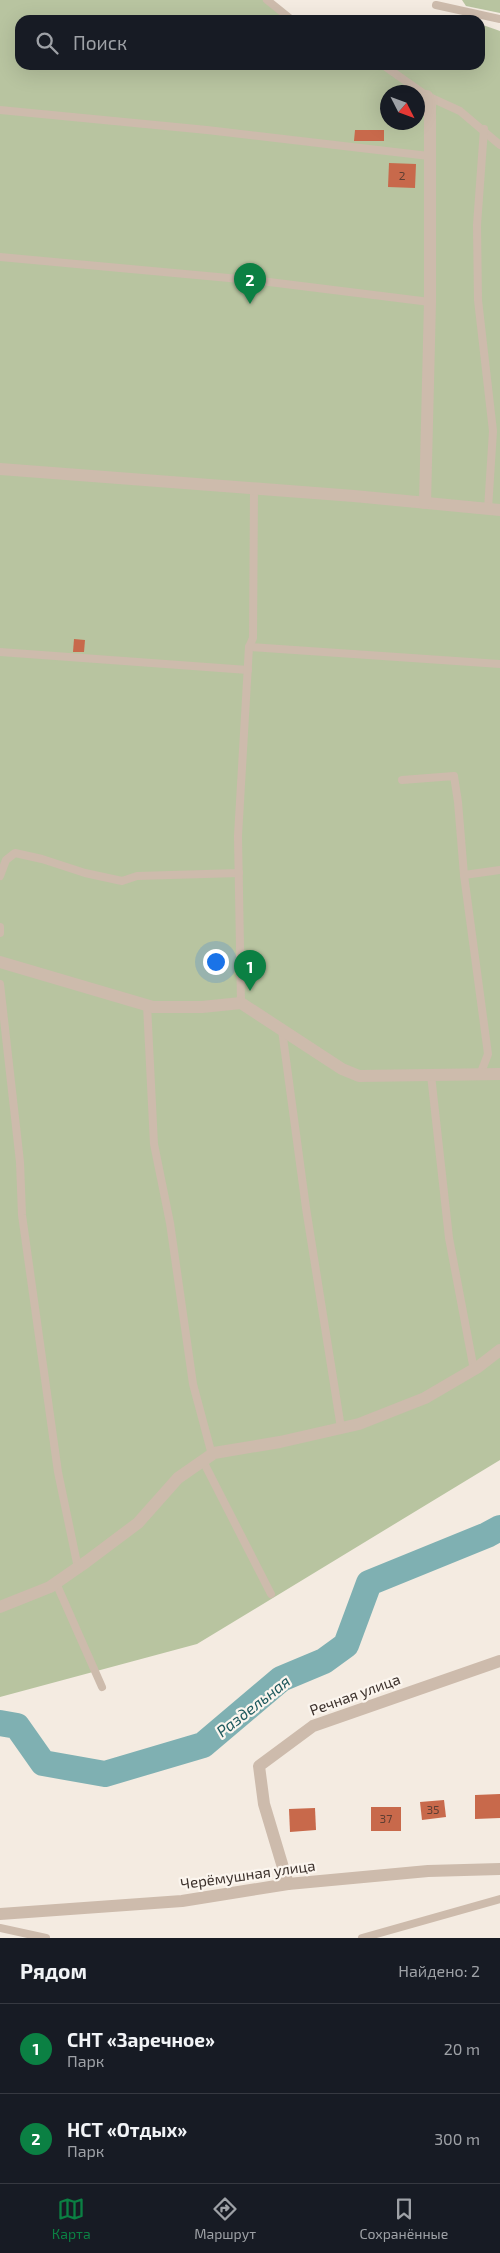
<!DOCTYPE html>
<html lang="ru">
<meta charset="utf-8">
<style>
:root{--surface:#171b24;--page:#20242c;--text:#f1f3f6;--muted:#9ea1a6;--line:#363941;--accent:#0b8043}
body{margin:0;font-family:"Exo 2",sans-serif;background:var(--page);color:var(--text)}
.compass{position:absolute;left:380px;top:85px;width:45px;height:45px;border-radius:50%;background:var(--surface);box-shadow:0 5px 20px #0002;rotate:132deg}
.you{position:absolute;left:215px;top:961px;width:18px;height:18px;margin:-12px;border:4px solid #fff;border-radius:50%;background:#1a73e8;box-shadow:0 0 0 8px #1a73e833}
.badge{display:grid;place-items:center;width:32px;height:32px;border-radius:50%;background:var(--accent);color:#fff;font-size:16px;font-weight:700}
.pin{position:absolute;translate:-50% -41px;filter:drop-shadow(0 1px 2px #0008)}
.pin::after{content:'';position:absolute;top:26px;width:18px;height:15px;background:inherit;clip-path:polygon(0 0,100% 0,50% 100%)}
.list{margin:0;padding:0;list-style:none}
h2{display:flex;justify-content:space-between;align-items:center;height:65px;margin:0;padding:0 20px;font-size:21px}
h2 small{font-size:16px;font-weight:400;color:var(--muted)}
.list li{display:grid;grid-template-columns:32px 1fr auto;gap:15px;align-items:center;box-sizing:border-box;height:90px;padding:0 20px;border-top:1px solid var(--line)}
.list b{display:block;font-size:19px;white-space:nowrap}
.list p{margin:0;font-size:16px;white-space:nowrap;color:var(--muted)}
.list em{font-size:16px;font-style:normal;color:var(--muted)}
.icon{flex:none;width:28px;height:28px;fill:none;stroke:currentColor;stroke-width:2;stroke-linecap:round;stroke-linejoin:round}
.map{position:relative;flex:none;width:500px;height:1938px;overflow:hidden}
.search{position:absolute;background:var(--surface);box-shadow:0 5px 20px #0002;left:15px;right:15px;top:15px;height:55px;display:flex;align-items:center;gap:12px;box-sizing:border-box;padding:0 18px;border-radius:15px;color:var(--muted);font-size:19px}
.sheet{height:245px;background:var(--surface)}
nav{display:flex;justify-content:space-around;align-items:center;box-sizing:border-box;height:70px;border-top:1px solid var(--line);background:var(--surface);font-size:14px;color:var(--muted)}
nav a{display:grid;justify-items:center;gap:2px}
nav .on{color:var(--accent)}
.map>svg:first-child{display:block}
.green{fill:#b8c4a0;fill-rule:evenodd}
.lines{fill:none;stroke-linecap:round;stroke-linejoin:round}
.river{stroke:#7fb0b2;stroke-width:26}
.building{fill:#c8694b}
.lane{stroke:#cdbbac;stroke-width:8}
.street{stroke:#cdbbac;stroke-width:12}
.labels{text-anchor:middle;stroke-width:4.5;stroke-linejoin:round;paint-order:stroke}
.number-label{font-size:12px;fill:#5e3e33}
.street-label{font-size:15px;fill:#3b302b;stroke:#fbf5ee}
.water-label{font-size:16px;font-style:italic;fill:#1f5a5e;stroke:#fbf5ee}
</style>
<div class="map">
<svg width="500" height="1938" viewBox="0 0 500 1938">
<rect width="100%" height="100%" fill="#f4ebe1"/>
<g class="green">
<path d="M0,0H267L292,20H20V65H480V24L500,31V1460L197,1644L0,1697ZM388,92H418V122H388Z"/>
<polygon points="462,0 500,0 500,13 466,6"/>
</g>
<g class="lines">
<polyline class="river" points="0,1723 17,1726 43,1763 105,1774 203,1745 281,1679 324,1661 346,1645 369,1583 487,1535 500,1528"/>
</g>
<g class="building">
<polygon points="355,130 384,130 384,141 354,141"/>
<polygon points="389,163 416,164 415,188 388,187"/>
<polygon points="74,639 85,640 84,652 73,652"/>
<polygon points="500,1794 500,1818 475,1819 475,1795"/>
<polygon points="444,1800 446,1817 422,1820 420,1802"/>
<rect x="371" y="1807" width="30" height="24"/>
<polygon points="315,1808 316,1830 290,1832 289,1809"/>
</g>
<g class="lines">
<g class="lane">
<polyline points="267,0 292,20"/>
<polyline points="436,5 500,19"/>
<polyline points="383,65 427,96 460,111 500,145"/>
<polyline points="0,110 207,130 429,156"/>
<polyline points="484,129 477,225 478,300 493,431 488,509"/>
<polyline points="0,257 261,281 430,302"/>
<polyline points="249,647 500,664"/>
<polyline points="0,652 248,670"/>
<polyline points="402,780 454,776 458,802 464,875"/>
<polyline points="0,876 6,860 15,853 42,859 85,873 122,881 137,876 239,873"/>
<polyline points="0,927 0,933"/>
<polyline points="0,984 20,1162 22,1215 58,1472 78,1568"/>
<polyline points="241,1003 238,836 249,647 253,638 254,489"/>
<polyline points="147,1005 154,1144 170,1223 193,1384 212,1455"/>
<polyline points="282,1030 306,1208 341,1428"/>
<polyline points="431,1075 449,1238 474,1370"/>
<polyline points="480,1075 488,1054 464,875 500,870"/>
<polyline points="203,1461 271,1594"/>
<polyline points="56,1583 102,1687"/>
<polyline points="0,1928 46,1938"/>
<polyline points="362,1938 500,1899"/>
</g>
<g class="street">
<polyline points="0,469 354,496 500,510"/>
<polyline points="425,503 430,302 430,105 427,96"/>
<polyline points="0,962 153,1007 202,1007 241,1003 342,1069 359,1076 500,1074"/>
<polyline points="0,1607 50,1587 86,1562 138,1523 178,1478 214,1453 280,1442 359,1424 425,1398 478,1367 500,1350"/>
<polyline points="288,1884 264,1804 259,1766 313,1726 500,1661"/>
<polyline points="0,1914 182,1901 288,1884 428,1871 500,1869"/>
</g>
</g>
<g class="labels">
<g class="number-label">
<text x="402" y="180">2</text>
<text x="433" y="1814">35</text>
<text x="386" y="1823">37</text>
</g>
<g class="street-label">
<text transform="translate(355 1695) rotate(-20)" y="5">Речная улица</text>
<text transform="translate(248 1875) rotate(-8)" y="5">Черёмушная улица</text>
</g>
<g class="water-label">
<text transform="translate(253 1706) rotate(-38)" y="6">Раздельная</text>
</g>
</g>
</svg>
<svg class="compass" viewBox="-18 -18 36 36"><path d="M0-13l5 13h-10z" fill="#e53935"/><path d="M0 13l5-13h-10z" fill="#9ea1a6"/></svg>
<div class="you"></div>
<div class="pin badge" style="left:250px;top:991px">1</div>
<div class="pin badge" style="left:250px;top:304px">2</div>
<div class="search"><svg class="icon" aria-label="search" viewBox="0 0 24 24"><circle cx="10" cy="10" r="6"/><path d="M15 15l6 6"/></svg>Поиск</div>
</div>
<section class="sheet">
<h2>Рядом<small>Найдено: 2</small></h2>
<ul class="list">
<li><span class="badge">1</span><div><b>СНТ «Заречное»</b><p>Парк</p></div><em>20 m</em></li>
<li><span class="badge">2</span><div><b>НСТ «Отдых»</b><p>Парк</p></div><em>300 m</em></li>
</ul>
</section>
<nav>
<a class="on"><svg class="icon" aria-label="map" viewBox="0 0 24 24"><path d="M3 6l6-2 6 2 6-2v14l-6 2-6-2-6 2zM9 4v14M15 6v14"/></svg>Карта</a>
<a><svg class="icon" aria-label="directions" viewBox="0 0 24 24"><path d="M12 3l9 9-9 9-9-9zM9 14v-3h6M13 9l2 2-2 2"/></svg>Маршрут</a>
<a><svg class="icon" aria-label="saved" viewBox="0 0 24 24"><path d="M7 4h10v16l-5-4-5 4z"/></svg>Сохранённые</a>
</nav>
